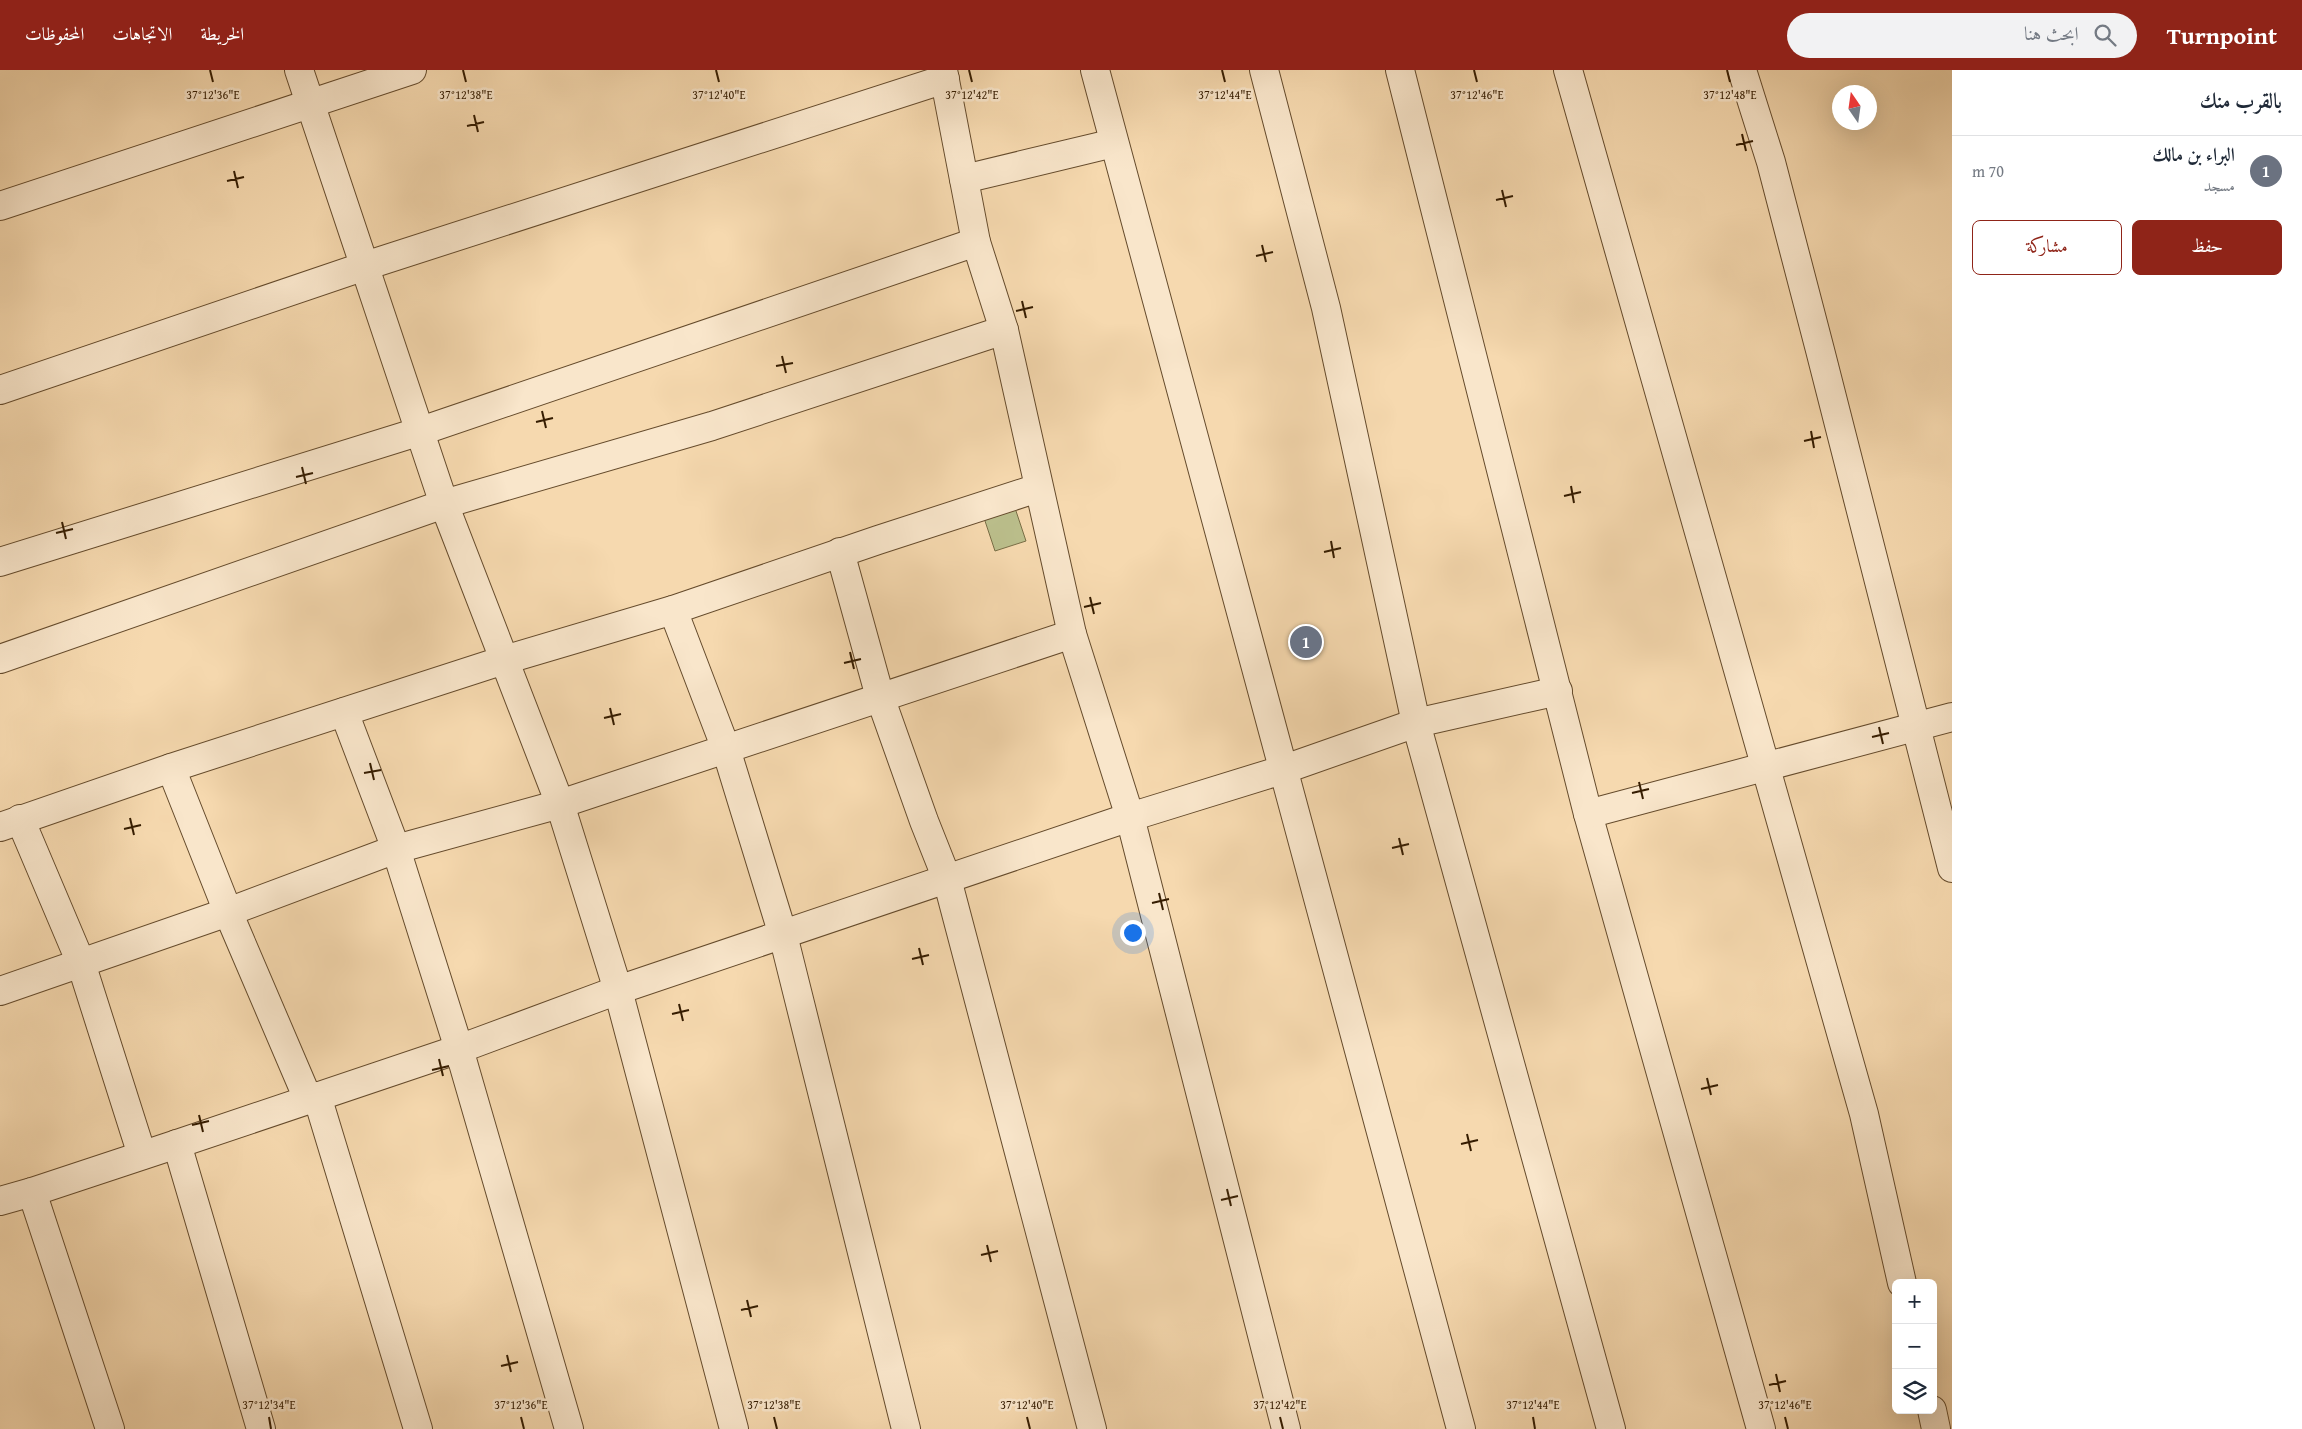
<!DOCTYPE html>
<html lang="ar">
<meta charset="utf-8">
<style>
:root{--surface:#fff;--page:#f2f2f3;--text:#1f2937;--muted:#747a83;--line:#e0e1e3;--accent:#8f2418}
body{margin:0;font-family:"Gentium Book Plus",Amiri,serif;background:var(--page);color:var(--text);direction:rtl}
.controls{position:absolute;right:15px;bottom:15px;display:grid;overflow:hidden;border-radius:8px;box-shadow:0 5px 20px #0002}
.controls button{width:45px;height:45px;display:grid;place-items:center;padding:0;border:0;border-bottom:1px solid var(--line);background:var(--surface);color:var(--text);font:25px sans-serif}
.compass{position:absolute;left:1832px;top:15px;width:45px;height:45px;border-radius:50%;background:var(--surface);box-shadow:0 5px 20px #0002;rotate:347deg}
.you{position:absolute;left:1132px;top:862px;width:18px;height:18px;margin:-12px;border:4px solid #fff;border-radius:50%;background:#1a73e8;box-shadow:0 0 0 8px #1a73e833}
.badge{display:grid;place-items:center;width:32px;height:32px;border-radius:50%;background:var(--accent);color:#fff;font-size:16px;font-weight:700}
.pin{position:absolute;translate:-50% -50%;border:2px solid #fff;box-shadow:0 1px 5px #0006}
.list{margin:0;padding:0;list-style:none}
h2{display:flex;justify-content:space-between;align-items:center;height:65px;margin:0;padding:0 20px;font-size:21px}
h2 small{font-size:16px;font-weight:400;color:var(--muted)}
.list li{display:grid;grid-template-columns:32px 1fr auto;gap:15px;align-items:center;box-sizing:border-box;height:70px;padding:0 20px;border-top:1px solid var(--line)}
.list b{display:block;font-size:19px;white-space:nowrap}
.list p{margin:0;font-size:16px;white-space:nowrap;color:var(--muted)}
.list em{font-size:16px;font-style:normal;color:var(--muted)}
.actions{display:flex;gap:10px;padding:15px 20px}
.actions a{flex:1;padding:11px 0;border:1px solid var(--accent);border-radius:8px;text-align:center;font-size:18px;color:var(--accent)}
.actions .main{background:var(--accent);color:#fff}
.icon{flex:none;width:28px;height:28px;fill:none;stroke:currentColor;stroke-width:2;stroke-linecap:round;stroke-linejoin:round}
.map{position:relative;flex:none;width:1952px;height:1359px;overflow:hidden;direction:ltr}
header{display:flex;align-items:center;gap:30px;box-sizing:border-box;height:70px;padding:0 25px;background:var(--accent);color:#fff}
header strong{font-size:24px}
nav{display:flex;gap:28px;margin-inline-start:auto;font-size:18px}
.search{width:350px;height:45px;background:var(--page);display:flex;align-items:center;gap:12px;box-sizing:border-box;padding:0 18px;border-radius:28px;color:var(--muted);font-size:19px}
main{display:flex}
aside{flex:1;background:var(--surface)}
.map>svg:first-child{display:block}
.green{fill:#bbbf8c;stroke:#786e46}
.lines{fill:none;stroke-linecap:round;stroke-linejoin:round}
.minor-casing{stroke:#654b2c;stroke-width:30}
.minor{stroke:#f9e6cb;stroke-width:28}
.ticks{fill:none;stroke:#351c00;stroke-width:2}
.ticks-label{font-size:12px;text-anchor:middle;fill:#351c00;stroke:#f9e6cb;stroke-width:5;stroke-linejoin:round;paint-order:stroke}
</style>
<header>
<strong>Turnpoint</strong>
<div class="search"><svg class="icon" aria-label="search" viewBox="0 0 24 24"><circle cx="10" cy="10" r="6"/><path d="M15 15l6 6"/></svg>ابحث هنا</div>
<nav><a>الخريطة</a><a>الاتجاهات</a><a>المحفوظات</a></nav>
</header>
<main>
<aside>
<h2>بالقرب منك<small></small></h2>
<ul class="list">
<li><span class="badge" style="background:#6b7280">1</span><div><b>البراء بن مالك</b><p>مسجد</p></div><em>70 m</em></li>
</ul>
<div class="actions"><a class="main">حفظ</a><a>مشاركة</a></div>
</aside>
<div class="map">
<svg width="1952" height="1359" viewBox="0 0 1952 1359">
<rect width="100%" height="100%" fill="#f6d9af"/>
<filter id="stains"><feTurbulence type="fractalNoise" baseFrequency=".004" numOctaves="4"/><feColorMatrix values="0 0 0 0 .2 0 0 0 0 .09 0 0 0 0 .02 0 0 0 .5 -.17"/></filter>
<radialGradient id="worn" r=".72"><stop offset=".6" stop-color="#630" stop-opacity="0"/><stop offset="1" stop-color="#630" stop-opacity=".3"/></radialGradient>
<polygon class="green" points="1014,435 1026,471 995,481 983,445"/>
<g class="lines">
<defs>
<g id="minor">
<polyline points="299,0 444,434 560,734 618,920 734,1359"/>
<polyline points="943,0 976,172 1004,260 1072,564 1130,747 1286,1359"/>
<polyline points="1095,0 1461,1359"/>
<polyline points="1264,0 1326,238 1416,653 1611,1359"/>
<polyline points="1400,0 1588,744 1761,1359"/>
<polyline points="1568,0 1864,1044 1902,1213"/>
<polyline points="1742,0 1771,92 1820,280 1952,798"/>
<polyline points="964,109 1114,73"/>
<polyline points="0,136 412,0"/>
<polyline points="0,320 365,196 945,9"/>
<polyline points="840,482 880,627 924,751 947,809 1092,1359"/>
<polyline points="0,492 421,361 976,172"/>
<polyline points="673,540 726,679 783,865 906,1359"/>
<polyline points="0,589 444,434 712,356 1004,260"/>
<polyline points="344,642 396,779 459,979 569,1359"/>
<polyline points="171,698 228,842 308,1029"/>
<polyline points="1588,744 1952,647"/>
<polyline points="20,749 81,893 142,1085"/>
<polyline points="0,757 171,698 504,590 673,540 878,470 1038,418"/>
<polyline points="0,921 228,842 396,779 560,734 1072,564"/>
<polyline points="317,1026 418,1359"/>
<polyline points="177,1074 261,1359"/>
<polyline points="32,1122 110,1359"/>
<polyline points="0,1131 32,1122 177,1074 459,979 618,920 1130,747 1282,700 1416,653 1558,621"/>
<polyline points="1932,1340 1936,1359"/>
</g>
</defs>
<use href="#minor" class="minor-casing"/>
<use href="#minor" class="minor"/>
</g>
<path class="ticks" d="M210,0L213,12M463,0L466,12M716,0L719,12M969,0L972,12M1222,0L1225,12M1474,0L1477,12M1727,0L1730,12M474,45L478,62M467,56L484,52M1742,64L1746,81M1736,75L1753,71M234,101L238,118M227,111L244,107M1502,120L1506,137M1496,130L1513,126M1262,175L1266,192M1256,186L1273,182M1022,231L1026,248M1016,241L1033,237M782,286L786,303M776,296L793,293M542,341L546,358M536,352L553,348M1811,361L1814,378M1804,371L1821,367M302,397L306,414M296,407L313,403M1571,416L1574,433M1564,426L1581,422M62,452L66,469M56,463L73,459M1331,471L1334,488M1324,482L1341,478M1090,527L1094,544M1084,537L1101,533M850,582L854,599M844,593L861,589M610,638L614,655M604,648L621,644M1879,657L1883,674M1872,667L1889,663M370,693L374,710M364,703L381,700M1639,712L1643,729M1632,723L1649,719M130,748L134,765M124,759L141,755M1399,768L1403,785M1392,778L1409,774M1159,823L1163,840M1152,833L1169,829M919,878L923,895M912,889L929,885M679,934L683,951M672,944L689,940M439,989L443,1006M432,1000L449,996M1707,1008L1711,1025M1701,1019L1718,1015M199,1045L203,1062M192,1055L209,1051M1467,1064L1471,1081M1461,1074L1478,1070M1227,1119L1231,1136M1221,1130L1238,1126M987,1175L991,1192M981,1185L998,1181M747,1230L751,1247M741,1240L758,1236M507,1285L511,1302M501,1296L518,1292M1776,1304L1780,1322M1769,1315L1786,1311M269,1347L271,1359M521,1347L524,1359M774,1347L777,1359M1027,1347L1030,1359M1280,1347L1283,1359M1533,1347L1535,1359M1785,1347L1788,1359"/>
<g class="ticks-label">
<text x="213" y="29">37°12'36"E</text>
<text x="466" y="29">37°12'38"E</text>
<text x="719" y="29">37°12'40"E</text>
<text x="972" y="29">37°12'42"E</text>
<text x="1225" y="29">37°12'44"E</text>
<text x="1477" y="29">37°12'46"E</text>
<text x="1730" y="29">37°12'48"E</text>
<text x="269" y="1339">37°12'34"E</text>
<text x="521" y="1339">37°12'36"E</text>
<text x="774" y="1339">37°12'38"E</text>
<text x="1027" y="1339">37°12'40"E</text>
<text x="1280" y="1339">37°12'42"E</text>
<text x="1533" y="1339">37°12'44"E</text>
<text x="1785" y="1339">37°12'46"E</text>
</g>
<rect width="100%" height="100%" filter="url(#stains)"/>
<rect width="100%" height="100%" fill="url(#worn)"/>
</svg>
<div class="controls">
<button>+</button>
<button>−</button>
<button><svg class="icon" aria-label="layers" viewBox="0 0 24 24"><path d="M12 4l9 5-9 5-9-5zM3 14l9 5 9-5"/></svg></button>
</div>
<svg class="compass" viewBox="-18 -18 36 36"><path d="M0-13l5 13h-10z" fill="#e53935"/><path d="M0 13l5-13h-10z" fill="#747a83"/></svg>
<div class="you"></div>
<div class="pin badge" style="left:1306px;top:572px;background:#6b7280">1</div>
</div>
</main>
